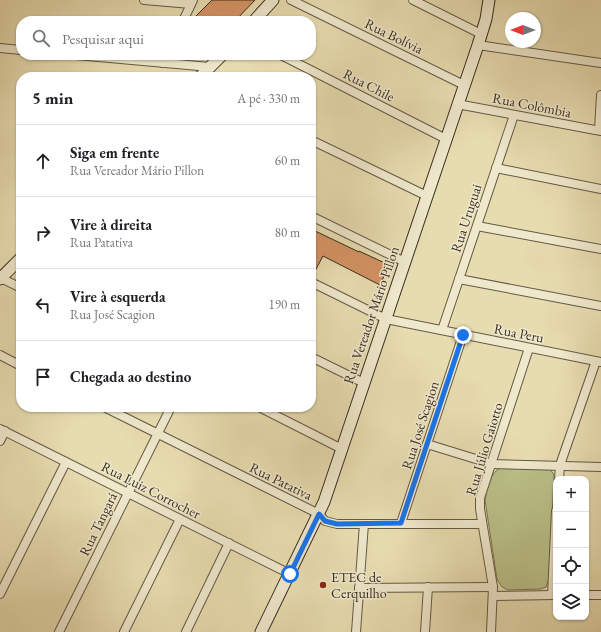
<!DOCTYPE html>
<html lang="pt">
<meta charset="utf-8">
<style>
:root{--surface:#fff;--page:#f6f6f6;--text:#202124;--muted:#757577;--line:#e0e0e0}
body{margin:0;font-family:"EB Garamond",serif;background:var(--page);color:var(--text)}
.controls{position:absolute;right:12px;bottom:12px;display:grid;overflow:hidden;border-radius:8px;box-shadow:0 1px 3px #0004}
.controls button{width:36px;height:36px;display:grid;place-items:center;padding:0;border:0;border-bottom:1px solid var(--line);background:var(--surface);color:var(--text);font:20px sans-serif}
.compass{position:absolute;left:505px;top:12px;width:36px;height:36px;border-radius:50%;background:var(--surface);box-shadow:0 1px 3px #0004;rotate:270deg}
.stop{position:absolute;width:12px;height:12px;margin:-9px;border:3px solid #1a73e8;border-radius:50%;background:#fff}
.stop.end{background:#1a73e8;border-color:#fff;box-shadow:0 1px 4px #0008}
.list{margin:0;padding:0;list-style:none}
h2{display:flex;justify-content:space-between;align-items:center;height:52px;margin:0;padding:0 16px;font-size:17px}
h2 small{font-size:13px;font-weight:400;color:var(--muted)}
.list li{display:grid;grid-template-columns:26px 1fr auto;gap:12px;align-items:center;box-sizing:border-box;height:72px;padding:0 16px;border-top:1px solid var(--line)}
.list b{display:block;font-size:15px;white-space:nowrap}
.list p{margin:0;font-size:13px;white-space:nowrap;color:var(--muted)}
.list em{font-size:13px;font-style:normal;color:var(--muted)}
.icon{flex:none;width:22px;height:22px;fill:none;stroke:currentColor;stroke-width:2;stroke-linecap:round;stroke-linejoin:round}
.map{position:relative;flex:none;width:601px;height:632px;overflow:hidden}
.search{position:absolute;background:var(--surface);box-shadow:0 1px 3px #0004;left:16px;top:16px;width:300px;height:44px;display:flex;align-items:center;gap:10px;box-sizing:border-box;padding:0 14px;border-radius:16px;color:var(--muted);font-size:15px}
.panel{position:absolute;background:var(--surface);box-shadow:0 1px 3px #0004;left:16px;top:72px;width:300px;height:340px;border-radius:16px}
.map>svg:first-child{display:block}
.green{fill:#babf88;stroke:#787655}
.building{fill:#d49364;stroke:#372d22}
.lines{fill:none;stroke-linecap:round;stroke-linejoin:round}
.street-casing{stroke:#635946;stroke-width:10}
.secondary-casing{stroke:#372d22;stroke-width:13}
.street{stroke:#efe8cc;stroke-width:8}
.secondary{stroke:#efe8cc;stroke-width:11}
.route{stroke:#1a73e8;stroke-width:5}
.poi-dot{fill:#8f2418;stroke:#efe8cc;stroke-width:1.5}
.labels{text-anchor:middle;stroke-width:3;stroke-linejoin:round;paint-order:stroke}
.street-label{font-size:14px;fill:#372d22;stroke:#efe8cc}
.poi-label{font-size:14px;fill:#372d22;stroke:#efe8cc;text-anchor:start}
</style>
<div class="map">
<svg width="601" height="632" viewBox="0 0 601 632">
<rect width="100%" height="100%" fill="#e7dcb0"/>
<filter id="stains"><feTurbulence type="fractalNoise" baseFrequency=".005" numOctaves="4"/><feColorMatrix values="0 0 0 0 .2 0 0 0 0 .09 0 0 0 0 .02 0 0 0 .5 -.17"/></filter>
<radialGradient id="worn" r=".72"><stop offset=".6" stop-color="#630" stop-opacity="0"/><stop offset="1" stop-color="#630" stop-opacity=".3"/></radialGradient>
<path class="green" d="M501,468L550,469L554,475L549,579L546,587L541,589L508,590L502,587L497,579L485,500C487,490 490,471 501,468Z"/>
<g class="building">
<polygon points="212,0 255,0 235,21 200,21 195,17"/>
<polygon points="311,229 359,252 359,251 389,265 380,285 323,256 315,271 311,269"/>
</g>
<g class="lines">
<defs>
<g id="street">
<polyline points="144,0 191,4"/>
<polyline points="291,0 464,85"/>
<polyline points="413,0 481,34"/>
<polyline points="183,21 193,0"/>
<polyline points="478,45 601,63"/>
<polyline points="0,48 21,50"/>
<polyline points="76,55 210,67"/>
<polyline points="281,55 446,139"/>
<polyline points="163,63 167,55"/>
<polyline points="457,104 601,131"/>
<polyline points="599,130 601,95"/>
<polyline points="311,140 427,196"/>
<polyline points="496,168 601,189"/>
<polyline points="311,216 405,262"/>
<polyline points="477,226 601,249"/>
<polyline points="1,278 21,288"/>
<polyline points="459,279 601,306"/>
<polyline points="311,282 386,319 601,362"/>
<polyline points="442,330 514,115"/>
<polyline points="0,355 21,366"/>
<polyline points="311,357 364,383"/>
<polyline points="104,407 319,514 325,521 337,524 482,524"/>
<polyline points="259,407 342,449"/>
<polyline points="0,429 290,574"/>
<polyline points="0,441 5,431"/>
<polyline points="427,444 492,464 601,467"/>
<polyline points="559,479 560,465 596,361"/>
<polyline points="401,523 463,335"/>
<polyline points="359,588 493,587"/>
<polyline points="0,594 66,462"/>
<polyline points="552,595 556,511"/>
<polyline points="586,595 601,595"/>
<polyline points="493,596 556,595"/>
<polyline points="59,632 171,407"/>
<polyline points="124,632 180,519"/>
<polyline points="186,632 229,543"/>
<polyline points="356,632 364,524"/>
<polyline points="425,632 428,587"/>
<polyline points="491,632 493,587 480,509 480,498 529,348"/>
</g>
<g id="secondary">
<polyline points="254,21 273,0"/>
<polyline points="200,77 222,55"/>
<polyline points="0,279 21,258"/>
<polyline points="261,632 324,502 478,45 486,19 489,0"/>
</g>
</defs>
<use href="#street" class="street-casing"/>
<use href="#secondary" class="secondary-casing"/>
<use href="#street" class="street"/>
<use href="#secondary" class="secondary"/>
</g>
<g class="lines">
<polyline class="route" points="290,574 319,514 325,521 337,524 401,523 463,335"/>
</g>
<circle class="poi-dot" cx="323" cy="585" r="4"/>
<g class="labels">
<g class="street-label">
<text transform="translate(394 36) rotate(26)" y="5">Rua Bolívia</text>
<text transform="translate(369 85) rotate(27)" y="5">Rua Chile</text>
<text transform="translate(532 105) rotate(11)" y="5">Rua Colômbia</text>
<text transform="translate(466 218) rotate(-72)" y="5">Rua Uruguai</text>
<text transform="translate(371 315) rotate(-71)" y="5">Rua Vereador Mário Pillon</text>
<text transform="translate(519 333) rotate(11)" y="5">Rua Peru</text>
<text transform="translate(420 425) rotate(-72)" y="5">Rua José Scagion</text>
<text transform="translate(484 449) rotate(-73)" y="5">Rua Júlio Gaiotto</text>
<text transform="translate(281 481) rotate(26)" y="5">Rua Patativa</text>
<text transform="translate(151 490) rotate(27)" y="5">Rua Luiz Corrocher</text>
<text transform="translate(98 524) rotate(-64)" y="5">Rua Tangará</text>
</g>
<g class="poi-label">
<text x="331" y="582">ETEC de<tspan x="331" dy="16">Cerquilho</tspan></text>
</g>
</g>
<rect width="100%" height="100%" filter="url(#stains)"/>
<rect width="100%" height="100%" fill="url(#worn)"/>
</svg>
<div class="controls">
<button>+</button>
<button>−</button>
<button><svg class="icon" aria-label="locate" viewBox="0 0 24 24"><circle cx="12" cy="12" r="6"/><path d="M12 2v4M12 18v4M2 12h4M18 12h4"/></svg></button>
<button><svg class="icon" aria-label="layers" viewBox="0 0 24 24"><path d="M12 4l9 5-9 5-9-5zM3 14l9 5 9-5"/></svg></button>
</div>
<svg class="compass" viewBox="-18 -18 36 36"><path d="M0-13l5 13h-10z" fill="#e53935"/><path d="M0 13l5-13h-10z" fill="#757577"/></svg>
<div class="stop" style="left:290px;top:574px"></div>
<div class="stop end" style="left:463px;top:335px"></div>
<div class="search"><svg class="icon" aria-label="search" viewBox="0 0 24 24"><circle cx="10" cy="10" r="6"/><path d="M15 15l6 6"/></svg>Pesquisar aqui</div>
<section class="panel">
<h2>5 min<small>A pé · 330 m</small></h2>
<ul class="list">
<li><svg class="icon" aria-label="ahead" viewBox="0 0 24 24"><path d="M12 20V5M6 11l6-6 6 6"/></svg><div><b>Siga em frente</b><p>Rua Vereador Mário Pillon</p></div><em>60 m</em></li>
<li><svg class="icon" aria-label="right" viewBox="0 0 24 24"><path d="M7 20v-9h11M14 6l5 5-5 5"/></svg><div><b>Vire à direita</b><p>Rua Patativa</p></div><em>80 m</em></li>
<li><svg class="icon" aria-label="left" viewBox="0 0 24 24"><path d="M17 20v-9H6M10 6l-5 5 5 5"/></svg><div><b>Vire à esquerda</b><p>Rua José Scagion</p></div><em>190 m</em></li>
<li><svg class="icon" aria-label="arrive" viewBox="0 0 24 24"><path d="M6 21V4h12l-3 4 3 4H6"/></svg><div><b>Chegada ao destino</b></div></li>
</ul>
</section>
</div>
